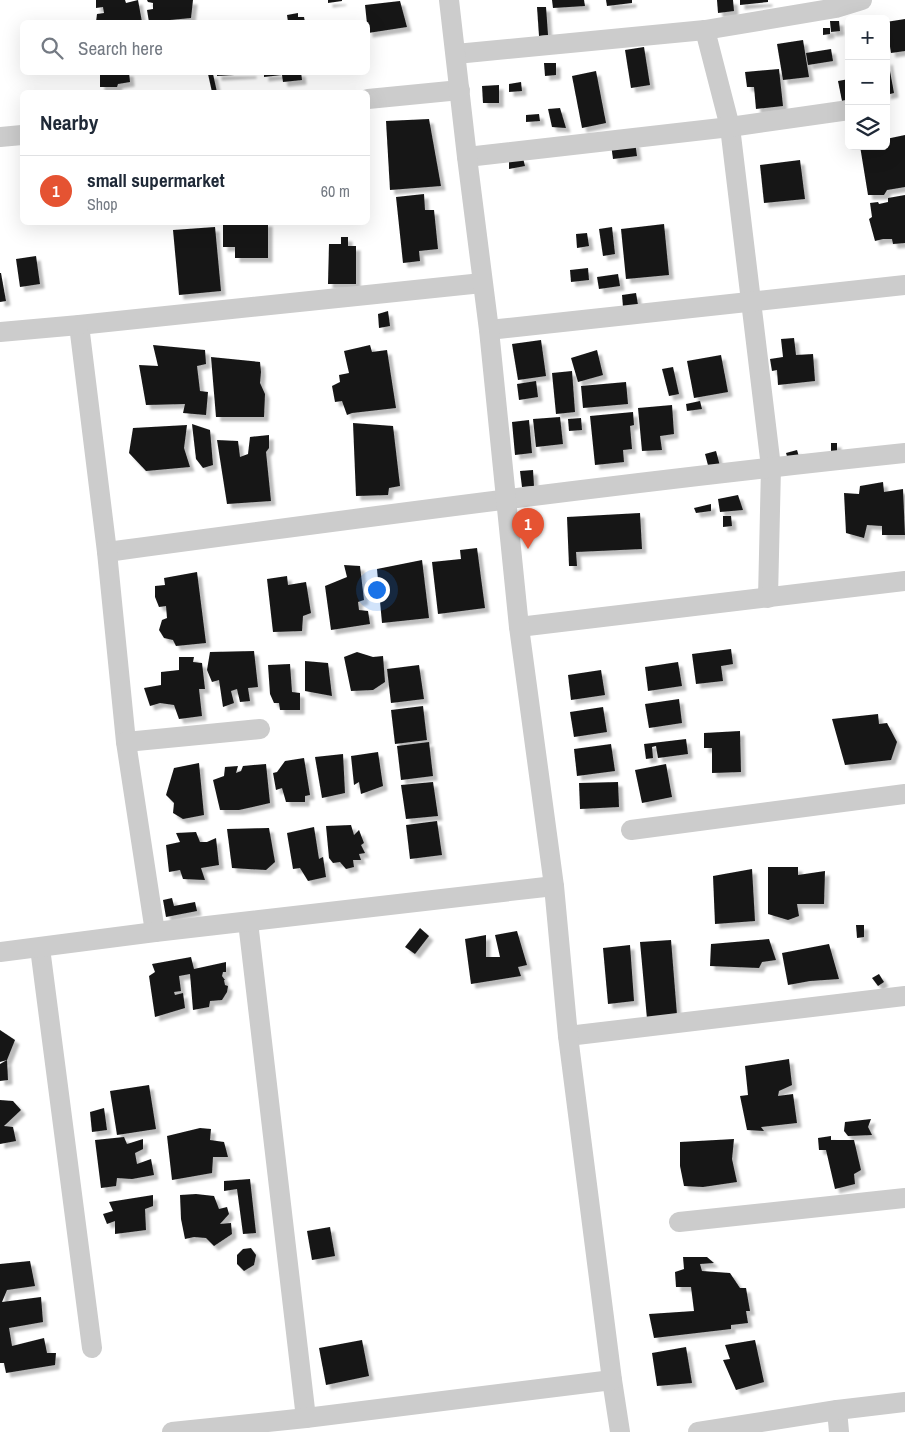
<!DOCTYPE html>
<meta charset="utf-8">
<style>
:root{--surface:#fff;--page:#f6f6f7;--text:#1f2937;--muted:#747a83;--line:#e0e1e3;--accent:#e55332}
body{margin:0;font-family:"Archivo Narrow",sans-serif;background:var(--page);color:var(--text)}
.controls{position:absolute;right:15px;top:15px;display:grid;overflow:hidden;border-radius:8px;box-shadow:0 5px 20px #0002}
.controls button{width:45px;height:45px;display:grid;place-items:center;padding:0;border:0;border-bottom:1px solid var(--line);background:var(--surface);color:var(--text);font:25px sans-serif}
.you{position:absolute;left:376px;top:589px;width:18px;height:18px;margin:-12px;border:4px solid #fff;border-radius:50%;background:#1a73e8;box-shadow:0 0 0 8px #1a73e833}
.badge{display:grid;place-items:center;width:32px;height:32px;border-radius:50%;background:var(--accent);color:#fff;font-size:16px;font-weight:700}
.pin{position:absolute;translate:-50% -41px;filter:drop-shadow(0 1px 2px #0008)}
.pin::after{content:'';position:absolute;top:26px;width:18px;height:15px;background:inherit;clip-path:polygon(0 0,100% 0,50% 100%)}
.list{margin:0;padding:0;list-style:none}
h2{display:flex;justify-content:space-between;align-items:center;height:65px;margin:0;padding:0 20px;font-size:21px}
h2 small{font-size:16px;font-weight:400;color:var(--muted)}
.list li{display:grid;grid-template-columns:32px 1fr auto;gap:15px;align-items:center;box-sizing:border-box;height:70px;padding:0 20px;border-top:1px solid var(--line)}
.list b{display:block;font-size:19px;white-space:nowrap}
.list p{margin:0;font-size:16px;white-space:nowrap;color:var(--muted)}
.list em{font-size:16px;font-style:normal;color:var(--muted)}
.icon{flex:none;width:28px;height:28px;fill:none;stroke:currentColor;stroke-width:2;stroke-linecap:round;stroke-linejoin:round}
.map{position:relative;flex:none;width:905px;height:1432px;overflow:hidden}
.search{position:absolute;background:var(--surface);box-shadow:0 5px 20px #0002;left:20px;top:20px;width:350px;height:55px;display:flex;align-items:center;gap:12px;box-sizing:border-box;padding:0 18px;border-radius:8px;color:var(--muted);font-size:19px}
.panel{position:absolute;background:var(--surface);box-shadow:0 5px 20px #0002;left:20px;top:90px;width:350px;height:135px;border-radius:8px}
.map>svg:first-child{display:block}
.building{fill:#161616;filter:url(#shadow)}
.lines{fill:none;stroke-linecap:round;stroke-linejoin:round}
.minor{stroke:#ccc;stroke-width:20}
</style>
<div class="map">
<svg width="905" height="1432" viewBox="0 0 905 1432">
<defs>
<filter id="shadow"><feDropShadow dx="4.5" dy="4.5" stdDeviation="1" flood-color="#0004"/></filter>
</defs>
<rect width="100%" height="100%" fill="#fff"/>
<g class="building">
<polygon points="96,0 125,0 126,3 138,0 142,22 96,22 97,14 104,13 103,7 96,8"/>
<polygon points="147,0 193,0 191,18 149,22 147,10 153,9 153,3 148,2"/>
<polygon points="328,0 342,0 342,1 328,3"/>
<polygon points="552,0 584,0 585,6 553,8"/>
<polygon points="606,0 632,0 632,3 607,6"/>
<polygon points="717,0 733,0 734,11 718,13"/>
<polygon points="740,0 768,0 768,2 740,5"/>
<polygon points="400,1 407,27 368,33 365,5"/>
<polygon points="537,7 546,7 548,35 539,36"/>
<polygon points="298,13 298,17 304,17 305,22 288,22 287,15"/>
<polygon points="905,19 905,51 891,53 886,22"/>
<polygon points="830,21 839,21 840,31 831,32"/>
<polygon points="823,28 830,28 830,34 823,35"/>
<polygon points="803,40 809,77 783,80 777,44"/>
<polygon points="644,47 650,85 631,88 625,50"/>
<polygon points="831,49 833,61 808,65 806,53"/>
<polygon points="888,60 894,93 886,95 886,61"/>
<polygon points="544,63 556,63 556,75 545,76"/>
<polygon points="779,69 783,106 756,109 754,87 747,87 745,72"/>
<polygon points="596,71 606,123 582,128 572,76"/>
<polygon points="100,72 129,72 130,82 118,84 117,87 100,87"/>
<polygon points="217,72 252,72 252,74 217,76"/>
<polygon points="264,72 301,72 302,80 283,82 282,75 264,77"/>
<polygon points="208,74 213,74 217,92 212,92"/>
<polygon points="849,79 849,100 842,101 838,81"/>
<polygon points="521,82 522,91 509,92 509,84"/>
<polygon points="499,85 499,103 483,103 482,86"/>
<polygon points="560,108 566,128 552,127 548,109"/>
<polygon points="539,114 540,121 526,122 526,115"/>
<polygon points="429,119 441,186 390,190 386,121"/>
<polygon points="905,135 905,187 887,190 884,195 868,195 860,146 886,146 886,139"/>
<polygon points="635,142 637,156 613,159 611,144"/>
<polygon points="523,158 525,166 509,169 509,162"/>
<polygon points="800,160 805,199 764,203 760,165"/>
<polygon points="424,194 425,210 434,210 438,249 419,251 420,261 403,263 396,197"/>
<polygon points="905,195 905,243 893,244 892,239 883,239 875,241 869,219 872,217 870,203 878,202 879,204 888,202 888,198"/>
<polygon points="223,222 268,222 268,258 235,258 235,247 223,247"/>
<polygon points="664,224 669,275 626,279 621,229"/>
<polygon points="215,227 221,291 179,295 173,230"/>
<polygon points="612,227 615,254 603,256 599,229"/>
<polygon points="587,233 589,246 577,248 576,234"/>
<polygon points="341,237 348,237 348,246 356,246 356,284 328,284 329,244 341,244"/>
<polygon points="36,256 40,284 20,287 16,259"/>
<polygon points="588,268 589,280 571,282 570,270"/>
<polygon points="0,273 1,273 6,301 0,302"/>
<polygon points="618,274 620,286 599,289 597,277"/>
<polygon points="636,293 638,305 623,307 622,295"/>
<polygon points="388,311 390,326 379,328 378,314"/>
<polygon points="794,338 796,355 813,354 815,381 778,385 777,370 772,371 770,359 783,357 781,339"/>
<polygon points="541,340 546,376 518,380 512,344"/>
<polygon points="153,345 205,350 206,364 197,366 200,391 208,392 206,415 183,413 185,404 146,405 139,365 158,366"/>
<polygon points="370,345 372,352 387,350 396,408 352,413 347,415 342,401 335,402 332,386 340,382 339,375 349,373 344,351"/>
<polygon points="597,350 603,375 578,382 571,358"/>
<polygon points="721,355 728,392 694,398 687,361"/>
<polygon points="211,357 260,362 261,372 260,383 265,394 264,417 216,417"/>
<polygon points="673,367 679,394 669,396 662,369"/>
<polygon points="572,371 575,412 556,414 552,373"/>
<polygon points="536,381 538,397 519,400 517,384"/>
<polygon points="626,382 628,404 583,408 581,386"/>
<polygon points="700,401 702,409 687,411 686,404"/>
<polygon points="672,405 674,434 660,436 662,450 642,451 638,408"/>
<polygon points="633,412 634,425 630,426 632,449 623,450 624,462 595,465 590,416"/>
<polygon points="560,417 563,444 536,447 533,419"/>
<polygon points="581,418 582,430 569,431 568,419"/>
<polygon points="529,420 532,453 515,455 512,422"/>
<polygon points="353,423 393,426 400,486 389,488 388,495 356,496"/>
<polygon points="192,424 210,430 213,465 203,468 196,459"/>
<polygon points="187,425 184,448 190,467 146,471 129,453 133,428"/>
<polygon points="269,435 269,448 266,452 271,501 227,504 217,440 238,441 240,457 248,454 250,437"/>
<rect x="831" y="443" width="6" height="12"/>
<polygon points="797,450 800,460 789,463 786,453"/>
<polygon points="716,451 720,466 709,469 705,454"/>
<polygon points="533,470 534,486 522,487 520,471"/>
<polygon points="883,482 884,492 903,489 905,535 882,535 882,526 867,525 864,538 846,533 844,493 859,494 860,486"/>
<polygon points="738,495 743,510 720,512 718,499"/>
<polygon points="711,504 711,511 696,513 694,508"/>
<polygon points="640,513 642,549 576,552 577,566 569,566 567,517"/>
<polygon points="723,516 731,516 732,526 723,527"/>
<polygon points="477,548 485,608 438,614 432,562 461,559 460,550"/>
<polygon points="422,560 429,618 382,623 377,569"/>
<polygon points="344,565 360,566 364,600 358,602 359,610 368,611 370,624 331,630 325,586 347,577"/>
<polygon points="197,572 206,643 176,646 173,640 164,638 159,630 162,620 167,618 166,606 159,607 155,597 155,586 165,585 164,578"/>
<polygon points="287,576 288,585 306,582 311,613 303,616 302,631 273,632 267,579"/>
<polygon points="731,649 733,664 721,666 723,681 696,684 692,654"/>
<polygon points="254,651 258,687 248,688 250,701 240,702 237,689 231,691 234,703 223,707 219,680 212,682 207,670 210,652"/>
<polygon points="357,652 373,657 383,656 385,682 373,690 351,691 344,657"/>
<polygon points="179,657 194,657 193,662 202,663 205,689 199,689 202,716 179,719 174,705 160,703 150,706 144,688 161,685 161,672 179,670"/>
<polygon points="305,661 328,663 332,696 305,691"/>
<polygon points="678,662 682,686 648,691 645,667"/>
<polygon points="290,664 292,692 300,693 300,710 280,710 279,703 274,703 270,694 268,665"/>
<polygon points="419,665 424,699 391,703 387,669"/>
<polygon points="601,670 605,695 571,700 568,675"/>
<polygon points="679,699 682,723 649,728 645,704"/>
<polygon points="423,706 427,740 395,744 391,710"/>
<polygon points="603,707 607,732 574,737 570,712"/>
<polygon points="878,714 879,724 887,723 897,742 891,760 845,765 832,719"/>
<polygon points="740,731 741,772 712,773 712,748 704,748 704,733"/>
<polygon points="686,739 688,754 658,758 656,746 652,747 653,758 646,759 644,744"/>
<polygon points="429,742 433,776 401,780 397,746"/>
<polygon points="611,744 615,771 577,776 574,749"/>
<polygon points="378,752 383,786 361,794 359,782 354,785 351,756"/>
<polygon points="343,754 345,793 322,798 315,757"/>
<polygon points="304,758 310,795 305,796 305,802 286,802 282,788 276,790 273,773 277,772 285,761"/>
<polygon points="199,763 204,815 183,819 173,813 174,803 166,795 174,768"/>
<polygon points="266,764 270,803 239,810 220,810 213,780 224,776 225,767 238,766 236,773 241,771 243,766"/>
<polygon points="666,764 672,797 642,803 635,770"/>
<polygon points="433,782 438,816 406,819 401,785"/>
<polygon points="618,782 619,807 580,809 579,783"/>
<polygon points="437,821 442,855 410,859 406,825"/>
<polygon points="351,825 354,835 359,830 364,843 361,845 365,853 359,854 361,860 353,860 354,867 346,869 340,862 333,863 329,858 326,826"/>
<polygon points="314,827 319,859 323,857 326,877 308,881 300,868 293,869 287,833"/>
<polygon points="269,828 275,862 266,870 232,868 227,829"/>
<polygon points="196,832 200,842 207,842 216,838 219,865 201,868 205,880 183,879 180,870 169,872 166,845 180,842 176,833"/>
<polygon points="768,867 798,867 798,875 825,871 824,904 797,904 799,916 788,920 768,914"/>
<polygon points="752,869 755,921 715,924 713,876"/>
<polygon points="172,898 174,906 195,902 197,911 166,917 163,900"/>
<polygon points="856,925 864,925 864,937 857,938"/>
<polygon points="420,928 429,936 415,954 405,947"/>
<polygon points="517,931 527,965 518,967 521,976 471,984 465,939 486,935 486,957 500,957 495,935"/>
<polygon points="769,939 776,960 762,962 759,968 710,966 711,944"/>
<polygon points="671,940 677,1015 647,1019 640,942"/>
<polygon points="829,944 839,979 810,981 788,985 782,953"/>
<polygon points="630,945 634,1001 608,1004 603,948"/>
<polygon points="191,957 194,969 226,962 226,972 223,972 222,976 225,980 224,980 225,985 228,986 227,992 222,1000 210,1001 209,1007 193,1010 190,974 179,976 181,991 174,992 175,995 183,993 185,1008 155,1017 149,976 155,972 152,964"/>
<polygon points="879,974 884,982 878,986 872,978"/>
<polygon points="0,1030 15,1040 7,1060 0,1062"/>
<polygon points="789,1059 792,1085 779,1091 778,1096 793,1094 797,1123 761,1127 764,1131 747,1130 740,1096 748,1095 745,1066"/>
<polygon points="7,1060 8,1080 0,1081 0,1064"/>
<polygon points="149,1085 156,1129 117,1135 110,1091"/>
<polygon points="0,1100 13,1101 21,1110 4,1126 13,1127 16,1141 0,1144"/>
<polygon points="104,1108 107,1130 92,1132 90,1112"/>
<polygon points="871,1119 868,1127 872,1135 848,1136 844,1131 845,1122"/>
<polygon points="200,1128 211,1129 210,1140 224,1142 228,1157 213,1157 212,1173 172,1180 167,1136"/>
<polygon points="831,1136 831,1140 854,1140 861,1170 854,1174 855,1184 835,1189 826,1150 819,1150 818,1138"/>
<polygon points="124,1137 127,1144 143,1139 143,1149 135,1153 137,1164 151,1159 154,1175 132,1179 117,1178 116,1186 101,1188 95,1140"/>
<polygon points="734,1139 732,1159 737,1182 703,1187 684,1186 680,1166 680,1142"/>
<polygon points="250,1179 256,1233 243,1234 237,1189 224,1191 224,1181"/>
<polygon points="196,1194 214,1196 219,1209 227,1207 229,1214 220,1224 231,1223 232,1234 214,1246 206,1238 194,1237 185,1239 181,1219 180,1195"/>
<polygon points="153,1195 153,1206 145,1209 146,1230 115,1234 115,1221 107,1224 103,1214 113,1211 109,1202"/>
<polygon points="330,1227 335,1256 312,1260 307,1231"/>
<polygon points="251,1248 256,1255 254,1265 244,1271 237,1264 237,1255 243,1249"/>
<polygon points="683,1257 707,1257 714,1263 700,1264 702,1271 730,1273 740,1288 746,1288 750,1311 746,1311 748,1323 731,1325 731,1329 654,1338 649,1314 694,1311 691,1287 676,1287 675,1272 684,1269"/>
<polygon points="30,1261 35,1286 7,1290 2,1302 41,1297 43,1322 9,1328 12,1346 44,1338 47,1353 56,1353 55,1365 6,1373 4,1363 0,1363 0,1264"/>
<polygon points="362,1340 369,1376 326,1385 319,1348"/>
<polygon points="755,1340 764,1382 736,1390 723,1360 730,1359 725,1345"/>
<polygon points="686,1347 692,1383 657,1386 652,1353"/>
</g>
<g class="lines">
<g class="minor">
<polyline points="705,30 730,127 771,467 768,598"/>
<polyline points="456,54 705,30 836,8 862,0"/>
<polyline points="368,99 460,90"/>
<polyline points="0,137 22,135"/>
<polyline points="467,157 730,127 849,110"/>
<path d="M482,283L79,325L107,552C373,516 638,481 905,453"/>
<polyline points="489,330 905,285"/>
<polyline points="0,332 79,325"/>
<polyline points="107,552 126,742 155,932"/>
<polyline points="519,627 905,581"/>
<polyline points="126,742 260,729"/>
<polyline points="631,830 905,794"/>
<polyline points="248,922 306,1418"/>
<polyline points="40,948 92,1348"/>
<polyline points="0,952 155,932 554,886"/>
<polyline points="568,1036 905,996"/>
<polyline points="679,1222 905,1198"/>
<polyline points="612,1380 620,1432"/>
<polyline points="837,1410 839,1432"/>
<polyline points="172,1432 306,1418 612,1380 568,1036 554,886 519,627 489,330 467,157 449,0"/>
<polyline points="698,1432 837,1410 905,1402"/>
</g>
</g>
</svg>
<div class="controls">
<button>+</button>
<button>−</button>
<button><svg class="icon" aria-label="layers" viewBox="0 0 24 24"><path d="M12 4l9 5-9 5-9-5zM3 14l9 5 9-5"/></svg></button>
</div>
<div class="you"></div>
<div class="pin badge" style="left:528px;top:549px">1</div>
<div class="search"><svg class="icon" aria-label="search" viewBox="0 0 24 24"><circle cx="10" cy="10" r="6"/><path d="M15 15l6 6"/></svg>Search here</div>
<section class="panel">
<h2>Nearby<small></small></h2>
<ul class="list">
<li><span class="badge">1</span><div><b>small supermarket</b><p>Shop</p></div><em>60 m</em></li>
</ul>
</section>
</div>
